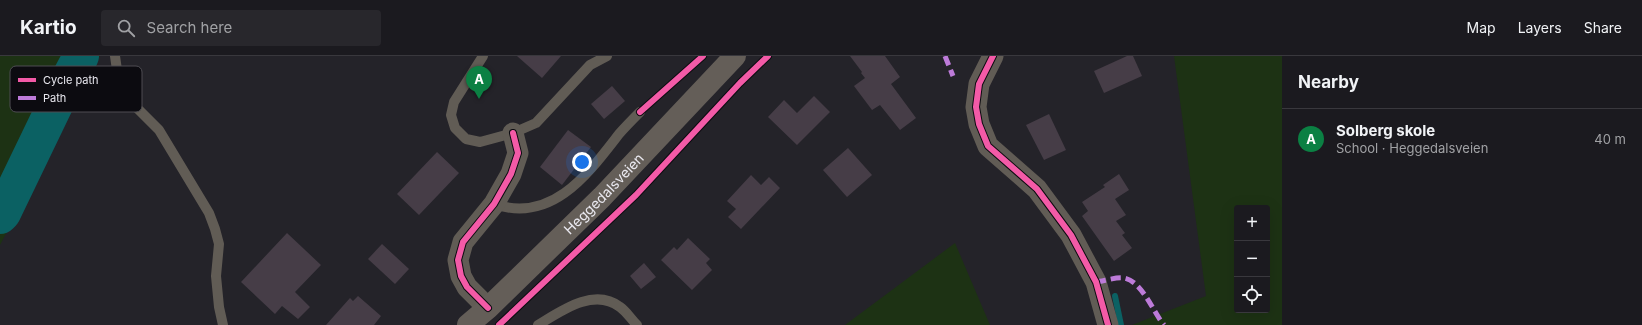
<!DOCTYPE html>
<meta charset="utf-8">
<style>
:root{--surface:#1b1a1f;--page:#28272c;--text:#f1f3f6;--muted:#a0a1a4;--line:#39383d;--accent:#0b8043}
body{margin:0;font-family:Inter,sans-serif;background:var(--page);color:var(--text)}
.controls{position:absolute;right:12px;bottom:12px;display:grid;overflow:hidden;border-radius:4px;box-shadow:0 4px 16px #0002}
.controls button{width:36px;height:36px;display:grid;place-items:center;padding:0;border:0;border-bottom:1px solid var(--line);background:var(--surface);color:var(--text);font:20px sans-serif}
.you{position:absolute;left:582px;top:106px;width:14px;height:14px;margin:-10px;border:3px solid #fff;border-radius:50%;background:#1a73e8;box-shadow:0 0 0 6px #1a73e833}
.badge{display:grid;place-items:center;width:26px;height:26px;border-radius:50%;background:var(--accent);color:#fff;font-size:13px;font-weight:700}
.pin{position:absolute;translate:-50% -33px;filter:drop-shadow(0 1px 2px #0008)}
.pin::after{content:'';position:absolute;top:21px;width:14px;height:12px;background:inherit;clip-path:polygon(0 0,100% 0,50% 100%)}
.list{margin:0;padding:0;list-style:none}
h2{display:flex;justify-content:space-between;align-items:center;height:52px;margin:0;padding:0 16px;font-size:17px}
h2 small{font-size:13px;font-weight:400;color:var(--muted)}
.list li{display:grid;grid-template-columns:26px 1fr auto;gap:12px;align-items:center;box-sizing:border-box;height:60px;padding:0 16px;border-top:1px solid var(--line)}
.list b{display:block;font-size:15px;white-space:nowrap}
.list p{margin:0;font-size:13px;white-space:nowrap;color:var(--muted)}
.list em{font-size:13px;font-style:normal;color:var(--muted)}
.icon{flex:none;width:22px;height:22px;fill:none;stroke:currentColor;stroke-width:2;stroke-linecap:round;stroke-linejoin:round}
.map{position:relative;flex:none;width:1282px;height:269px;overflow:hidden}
header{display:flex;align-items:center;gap:24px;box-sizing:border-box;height:56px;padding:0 20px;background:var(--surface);border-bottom:1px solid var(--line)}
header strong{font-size:19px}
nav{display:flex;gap:22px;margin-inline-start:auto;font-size:14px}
.search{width:280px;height:36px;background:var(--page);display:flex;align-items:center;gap:10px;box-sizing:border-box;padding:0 14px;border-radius:4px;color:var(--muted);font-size:15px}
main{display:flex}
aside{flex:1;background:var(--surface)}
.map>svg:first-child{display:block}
.green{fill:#1d3214;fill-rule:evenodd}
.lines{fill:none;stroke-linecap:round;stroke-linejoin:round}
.stream{stroke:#0b6163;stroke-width:6}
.river{stroke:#0b6163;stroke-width:36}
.building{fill:#463d47}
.lane{stroke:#615c55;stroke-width:10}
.street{stroke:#615c55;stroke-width:21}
.secondary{stroke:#645e58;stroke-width:22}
.quiet{stroke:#bd7bd9;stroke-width:5;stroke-dasharray:10 5;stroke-linecap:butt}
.cycleway-casing{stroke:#0c0b10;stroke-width:8}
.cycleway{stroke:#f35aa7;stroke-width:6}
.labels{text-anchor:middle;stroke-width:3.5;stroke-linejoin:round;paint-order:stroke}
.street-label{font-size:14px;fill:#e9e8ef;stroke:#0c0b10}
.key{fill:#0c0b10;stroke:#4e4d53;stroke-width:1}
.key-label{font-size:11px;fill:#e9e8ef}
</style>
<header>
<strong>Kartio</strong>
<div class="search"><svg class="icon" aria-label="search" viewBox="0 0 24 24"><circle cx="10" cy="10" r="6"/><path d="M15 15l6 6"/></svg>Search here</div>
<nav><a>Map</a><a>Layers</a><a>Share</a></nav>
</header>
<main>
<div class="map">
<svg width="1282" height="269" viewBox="0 0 1282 269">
<rect width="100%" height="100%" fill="#242329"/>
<g class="green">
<polygon points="0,0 100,0 0,189"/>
<path d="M1174,0H1282V269H1132L1206,240ZM1237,152H1267V254H1237Z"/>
<polygon points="955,187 990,269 845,269"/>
</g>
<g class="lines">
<polyline class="stream" points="1115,240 1121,269"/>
<polyline class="river" points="0,160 3,157 57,45 81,0"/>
</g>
<g class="building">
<polygon points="517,0 561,0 542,22"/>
<polygon points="850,0 885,0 900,21 891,28 916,62 900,74 880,49 872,54 854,30 865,22 861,17 862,16"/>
<polygon points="1127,0 1133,0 1142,20 1104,37 1094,15"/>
<polygon points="612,30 625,45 604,63 591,48"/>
<polygon points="814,40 830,56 797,89 768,61 784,44 797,57"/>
<polygon points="1049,58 1066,94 1044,104 1026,69"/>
<polygon points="568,74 591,91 562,129 540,111"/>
<polygon points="848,92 872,119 847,141 823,114"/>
<polygon points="437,96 459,117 419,159 397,138"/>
<polygon points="1119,118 1129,134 1115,143 1126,159 1116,165 1125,177 1122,179 1132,192 1114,205 1082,160 1088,155 1082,146 1105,131 1103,129"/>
<polygon points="751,119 761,129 769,121 780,132 741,173 728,161 736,153 727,145"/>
<polygon points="287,177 321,209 295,236 310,251 298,263 282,250 275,258 241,226"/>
<polygon points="688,182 710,203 706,207 712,214 692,234 661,204 674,191 677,194"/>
<polygon points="382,188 409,213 395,228 368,203"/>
<polygon points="644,207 656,221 641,233 630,220"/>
<polygon points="358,240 381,260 374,269 326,269 350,242 353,245"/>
</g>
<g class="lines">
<g class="lane">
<polyline points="115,0 117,14 126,41 159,74 209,157 215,173 219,188 216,220 219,251 223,269"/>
<polyline points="483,0 454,46 451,59 455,72 466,83 480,86 513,77 536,67 590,9 607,0"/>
<path d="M494,148C552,168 588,118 619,78C626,70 633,63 640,56"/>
<path d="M538,269C561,255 594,231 620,251C626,255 631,263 637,269"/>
</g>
<g class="street">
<polyline points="993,0 979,28 976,51 979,68 988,90 1037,133 1071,179 1096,226 1108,269"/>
<polyline points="488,252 467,231 461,220 458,204 463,186 494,148 511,118 518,97 513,77"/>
</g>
<path class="secondary" id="s1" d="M468,269L488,252L602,141L735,0"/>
<g class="quiet">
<polyline points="945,0 953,20"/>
<path d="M1096,226C1104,225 1116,221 1124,222C1142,225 1153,256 1164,269"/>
</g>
<defs>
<g id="cycleway">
<polyline points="993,0 979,28 976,51 979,68 988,90 1037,133 1071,179 1096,226 1108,269"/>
<polyline points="640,56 703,0"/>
<polyline points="488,252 467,231 461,220 458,204 463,186 494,148 511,118 518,97 513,77"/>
<polyline points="499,269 636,139 740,27 768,0"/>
</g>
</defs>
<use href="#cycleway" class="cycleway-casing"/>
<use href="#cycleway" class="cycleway"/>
</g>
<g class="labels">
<g class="street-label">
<text dy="5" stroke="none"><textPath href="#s1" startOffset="189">Heggedalsveien</textPath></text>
</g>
</g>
<rect x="10" y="10" width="132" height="46" rx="6" class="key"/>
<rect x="18" y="22" width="18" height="4" fill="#f35aa7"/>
<rect x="18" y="40" width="18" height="4" fill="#bd7bd9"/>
<g class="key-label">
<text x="43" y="28">Cycle path</text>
<text x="43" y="46">Path</text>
</g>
</svg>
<div class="controls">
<button>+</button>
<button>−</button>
<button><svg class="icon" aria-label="locate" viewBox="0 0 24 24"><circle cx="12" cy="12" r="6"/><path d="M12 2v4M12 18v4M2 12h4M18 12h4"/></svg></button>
</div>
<div class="you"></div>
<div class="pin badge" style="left:479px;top:43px">A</div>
</div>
<aside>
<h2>Nearby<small></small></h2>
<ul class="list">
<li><span class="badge">A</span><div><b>Solberg skole</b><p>School · Heggedalsveien</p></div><em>40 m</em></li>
</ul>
</aside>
</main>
